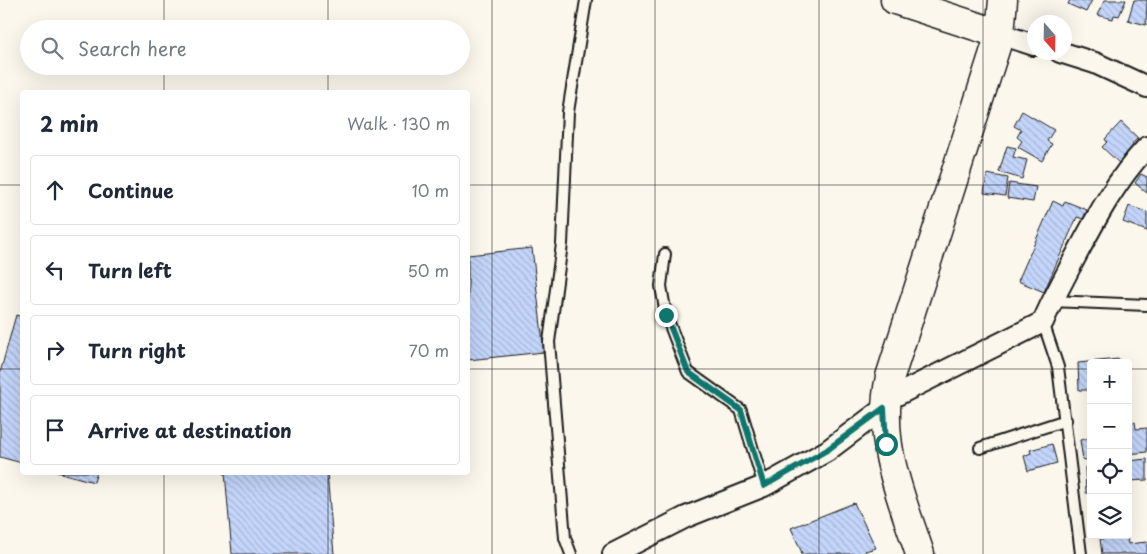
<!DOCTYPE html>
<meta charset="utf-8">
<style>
:root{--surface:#fff;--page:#f2f2f3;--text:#1f2937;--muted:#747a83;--line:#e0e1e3}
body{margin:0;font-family:"Playpen Sans",sans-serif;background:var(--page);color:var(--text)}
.controls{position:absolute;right:15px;bottom:15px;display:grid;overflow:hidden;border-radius:5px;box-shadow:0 5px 20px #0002}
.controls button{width:45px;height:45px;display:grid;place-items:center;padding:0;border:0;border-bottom:1px solid var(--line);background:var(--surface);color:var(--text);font:25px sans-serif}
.compass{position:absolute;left:1027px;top:15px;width:45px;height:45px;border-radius:50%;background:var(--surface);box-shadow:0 5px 20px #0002;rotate:160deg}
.stop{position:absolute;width:15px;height:15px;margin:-11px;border:4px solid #0f766e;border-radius:50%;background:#fff}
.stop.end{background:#0f766e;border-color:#fff;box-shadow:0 1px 5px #0008}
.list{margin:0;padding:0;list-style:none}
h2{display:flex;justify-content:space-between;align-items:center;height:65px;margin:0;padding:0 20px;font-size:21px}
h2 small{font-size:16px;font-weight:400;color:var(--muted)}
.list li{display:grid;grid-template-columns:32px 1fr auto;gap:15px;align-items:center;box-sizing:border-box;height:70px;margin:0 10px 10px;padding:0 10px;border:1px solid var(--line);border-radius:5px}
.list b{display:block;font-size:19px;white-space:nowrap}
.list em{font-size:16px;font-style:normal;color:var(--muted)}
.icon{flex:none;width:28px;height:28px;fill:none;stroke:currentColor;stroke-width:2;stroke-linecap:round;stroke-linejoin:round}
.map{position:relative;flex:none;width:1147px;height:554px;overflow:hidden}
.search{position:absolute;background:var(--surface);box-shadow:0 5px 20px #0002;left:20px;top:20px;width:450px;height:55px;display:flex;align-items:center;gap:12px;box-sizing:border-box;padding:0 18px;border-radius:28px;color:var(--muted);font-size:19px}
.panel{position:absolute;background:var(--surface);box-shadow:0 5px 20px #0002;left:20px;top:90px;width:450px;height:385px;border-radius:5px}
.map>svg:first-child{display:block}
.building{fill:url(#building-back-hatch);stroke:#1c1c1c}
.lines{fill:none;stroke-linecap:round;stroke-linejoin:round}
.lane-casing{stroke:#1c1c1c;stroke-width:14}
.street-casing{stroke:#1c1c1c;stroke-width:24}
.secondary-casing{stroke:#1c1c1c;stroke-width:31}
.lane{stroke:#fbf7ec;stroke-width:10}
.street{stroke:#fbf7ec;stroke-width:20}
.secondary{stroke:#fbf7ec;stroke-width:28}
.route{stroke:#0f766e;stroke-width:6}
.grid{fill:none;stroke:#1c1c1c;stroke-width:1;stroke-opacity:0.55}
</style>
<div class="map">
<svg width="1147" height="554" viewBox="0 0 1147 554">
<defs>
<pattern id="building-back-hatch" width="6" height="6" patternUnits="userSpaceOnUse" patternTransform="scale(1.25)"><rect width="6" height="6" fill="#c3d5fa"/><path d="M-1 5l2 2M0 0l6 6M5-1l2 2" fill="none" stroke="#a7b6d6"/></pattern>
</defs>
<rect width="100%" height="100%" fill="#fbf7ec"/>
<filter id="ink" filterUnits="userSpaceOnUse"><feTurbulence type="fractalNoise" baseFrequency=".02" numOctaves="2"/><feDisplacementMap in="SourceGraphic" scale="10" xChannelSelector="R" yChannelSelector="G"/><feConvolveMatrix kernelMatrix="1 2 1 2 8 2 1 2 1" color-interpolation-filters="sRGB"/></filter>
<g filter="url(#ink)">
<g class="building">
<polygon points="1070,0 1092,0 1086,12 1068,4"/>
<polygon points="1105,0 1126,0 1119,16 1114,15 1113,19 1097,15"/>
<polygon points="1134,0 1147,0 1146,25 1128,20"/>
<polygon points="1022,111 1054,130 1047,141 1052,144 1042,161 1018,147 1022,141 1017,137 1021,130 1014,126"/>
<polygon points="1121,122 1138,138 1132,144 1134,147 1119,163 1102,147 1107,142 1105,139"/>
<polygon points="1007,146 1016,148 1013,157 1027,160 1022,179 999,172"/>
<polygon points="987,174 1008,178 1005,196 984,193"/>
<polygon points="1141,174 1147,177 1147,193 1135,183"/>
<polygon points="1009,183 1036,187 1033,202 1007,198"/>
<polygon points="1053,201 1063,206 1065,201 1087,210 1083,219 1077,217 1044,292 1018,281"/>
<polygon points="1129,206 1147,212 1147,231 1123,222"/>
<polygon points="532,248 544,352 468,360 468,255"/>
<polygon points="16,315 22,317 22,463 0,457 0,373"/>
<polygon points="1119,359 1119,363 1091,363 1091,390 1079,390 1078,363"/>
<polygon points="1135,422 1136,429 1147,428 1147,452 1128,454 1128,423"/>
<polygon points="1091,438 1091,459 1083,460 1080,440"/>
<polygon points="1052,444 1057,463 1028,471 1024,456 1031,453 1030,450"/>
<polygon points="1147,459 1147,480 1128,481 1128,461"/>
<polygon points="1085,467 1091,467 1091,493 1086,493"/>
<polygon points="57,472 97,472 94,482"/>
<polygon points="225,472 327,472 334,554 232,554"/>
<polygon points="854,503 876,548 865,551 867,554 800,554 802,553 791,528"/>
<polygon points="1127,536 1128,544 1147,542 1147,554 1102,554 1100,539"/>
</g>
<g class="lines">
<defs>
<g id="lane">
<polyline points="665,254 661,286 666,315 688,372 741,410 764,486"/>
<polyline points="1051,301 1147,305"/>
<polyline points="1043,322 1058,367 1081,554"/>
<polyline points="980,448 1066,420"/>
<polyline points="571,554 565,538 549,342 562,244 568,112 586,0"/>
</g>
<g id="street">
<polyline points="1000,34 1034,45"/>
<polyline points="1060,52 1095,63 1147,87"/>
<path d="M885,401L1043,322C1051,302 1061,285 1070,267C1093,224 1114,182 1147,147"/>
<polyline points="613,554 686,517 764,486 827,451 884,408"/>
</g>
<g id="secondary">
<polyline points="895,0 1000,34"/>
<path d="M920,554C900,493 876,442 890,377L1000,34L1003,0"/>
</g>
</defs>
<use href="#lane" class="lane-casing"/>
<use href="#street" class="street-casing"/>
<use href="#secondary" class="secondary-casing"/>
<use href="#lane" class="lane"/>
<use href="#street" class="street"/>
<use href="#secondary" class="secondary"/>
</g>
</g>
<g class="lines" filter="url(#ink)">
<polyline class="route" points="666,315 688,372 741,410 764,486 827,450 884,408 886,444"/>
</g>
<path class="grid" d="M164,0V29M328,0V29M492,0V554M655,0V554M819,0V554M983,0V554M164,66V92M328,66V92M0,185H22M468,185H1147M0,369H22M468,369H1091M1128,369H1147M164,472V554M328,472V554"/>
</svg>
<div class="controls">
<button>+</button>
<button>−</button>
<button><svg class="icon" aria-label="locate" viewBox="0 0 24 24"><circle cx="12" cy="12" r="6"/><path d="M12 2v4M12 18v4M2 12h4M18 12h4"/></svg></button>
<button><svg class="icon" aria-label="layers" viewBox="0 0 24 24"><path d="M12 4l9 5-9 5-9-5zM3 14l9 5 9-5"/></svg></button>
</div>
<svg class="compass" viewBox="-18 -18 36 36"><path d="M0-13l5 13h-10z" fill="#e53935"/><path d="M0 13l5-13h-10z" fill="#747a83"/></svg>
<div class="stop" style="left:886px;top:444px"></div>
<div class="stop end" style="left:666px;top:315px"></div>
<div class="search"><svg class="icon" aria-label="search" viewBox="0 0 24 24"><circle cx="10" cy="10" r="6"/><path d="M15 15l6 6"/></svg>Search here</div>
<section class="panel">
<h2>2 min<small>Walk · 130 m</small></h2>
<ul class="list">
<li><svg class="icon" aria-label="ahead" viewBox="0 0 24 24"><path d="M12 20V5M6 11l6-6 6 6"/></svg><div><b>Continue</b></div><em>10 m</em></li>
<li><svg class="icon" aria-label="left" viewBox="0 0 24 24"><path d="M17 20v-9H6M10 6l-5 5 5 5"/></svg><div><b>Turn left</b></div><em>50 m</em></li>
<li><svg class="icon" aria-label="right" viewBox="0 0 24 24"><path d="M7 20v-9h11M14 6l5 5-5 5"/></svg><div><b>Turn right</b></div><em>70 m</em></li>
<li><svg class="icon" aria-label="arrive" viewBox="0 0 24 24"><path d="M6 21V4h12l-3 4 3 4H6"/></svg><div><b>Arrive at destination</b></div></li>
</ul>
</section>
</div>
